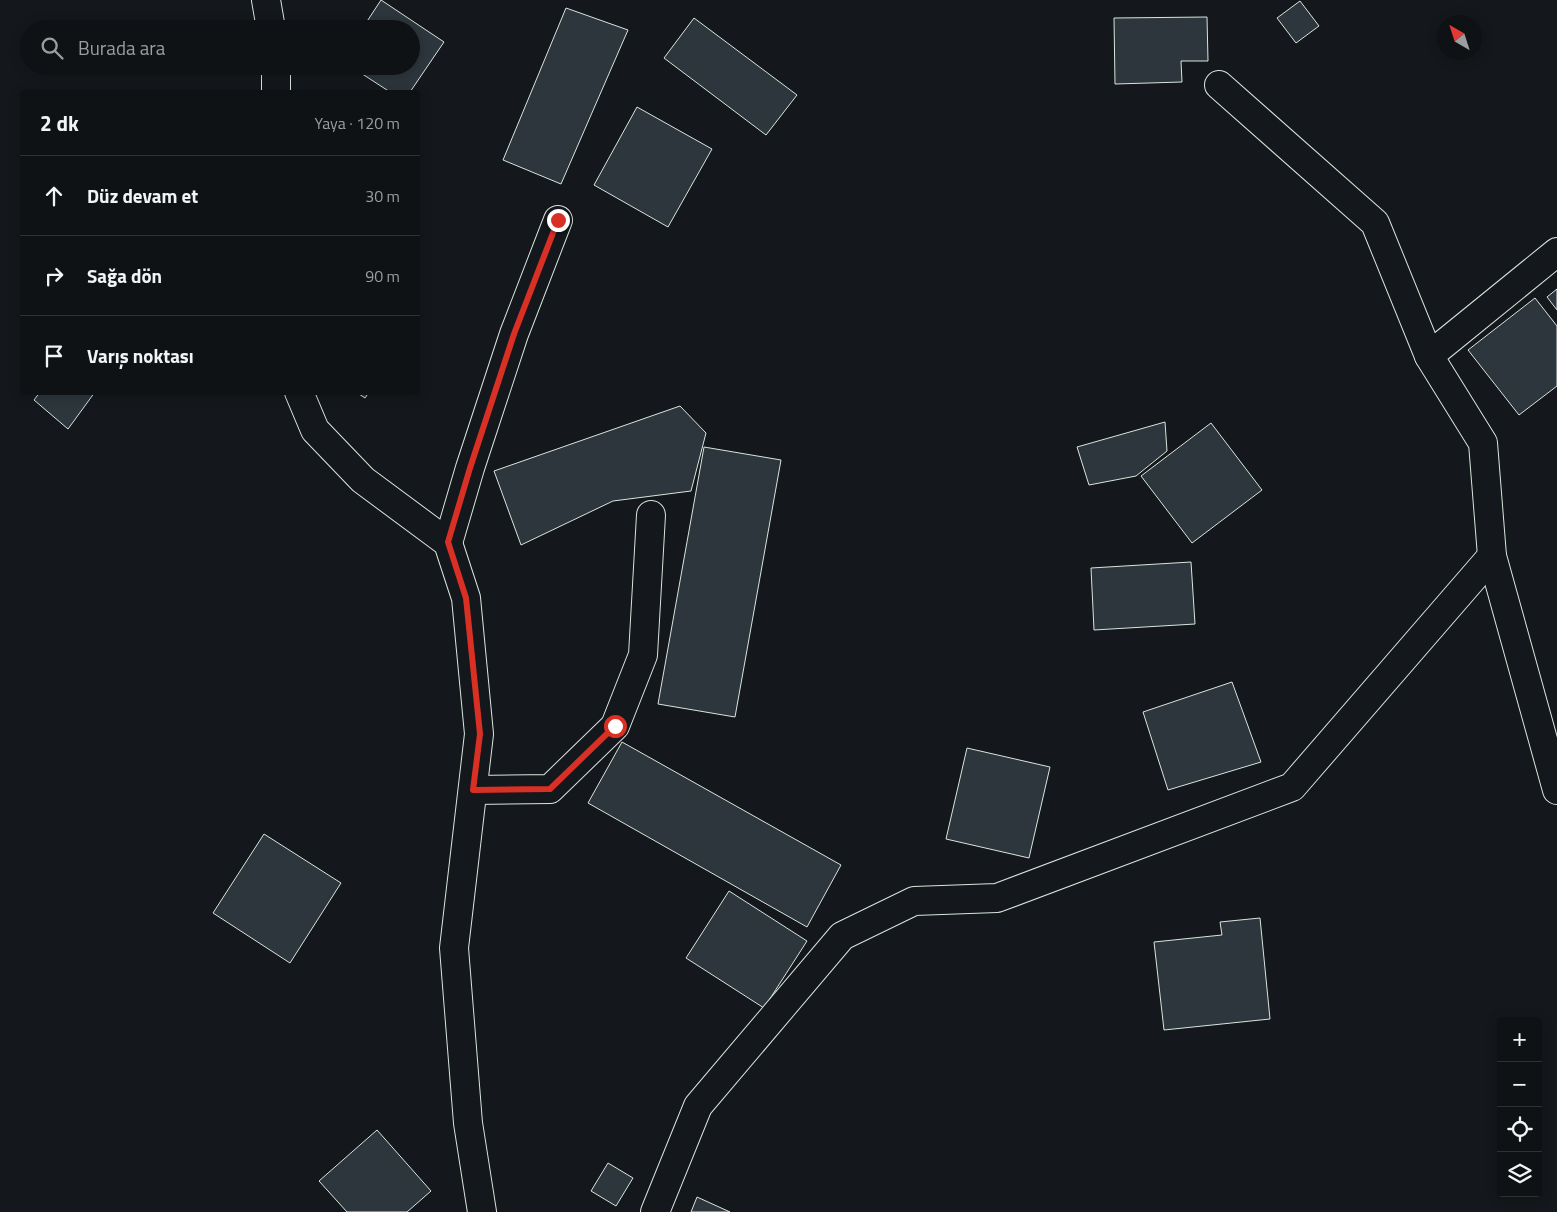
<!DOCTYPE html>
<html lang="tr">
<meta charset="utf-8">
<style>
:root{--surface:#0f1215;--page:#1d2022;--text:#f1f3f6;--muted:#9b9ea0;--line:#2f3234}
body{margin:0;font-family:"Titillium Web",sans-serif;background:var(--page);color:var(--text)}
.controls{position:absolute;right:15px;bottom:15px;display:grid;overflow:hidden;border-radius:5px;box-shadow:0 2px 12px #0003}
.controls button{width:45px;height:45px;display:grid;place-items:center;padding:0;border:0;border-bottom:1px solid var(--line);background:var(--surface);color:var(--text);font:25px sans-serif}
.compass{position:absolute;left:1437px;top:15px;width:45px;height:45px;border-radius:50%;background:var(--surface);box-shadow:0 2px 12px #0003;rotate:321deg}
.stop{position:absolute;width:15px;height:15px;margin:-11px;border:4px solid #d93025;border-radius:50%;background:#fff}
.stop.end{background:#d93025;border-color:#fff;box-shadow:0 1px 5px #0008}
.list{margin:0;padding:0;list-style:none}
h2{display:flex;justify-content:space-between;align-items:center;height:65px;margin:0;padding:0 20px;font-size:21px}
h2 small{font-size:16px;font-weight:400;color:var(--muted)}
.list li{display:grid;grid-template-columns:32px 1fr auto;gap:15px;align-items:center;box-sizing:border-box;height:80px;padding:0 20px;border-top:1px solid var(--line)}
.list b{display:block;font-size:19px;white-space:nowrap}
.list em{font-size:16px;font-style:normal;color:var(--muted)}
.icon{flex:none;width:28px;height:28px;fill:none;stroke:currentColor;stroke-width:2;stroke-linecap:round;stroke-linejoin:round}
.map{position:relative;flex:none;width:1557px;height:1212px;overflow:hidden}
.search{position:absolute;background:var(--surface);box-shadow:0 2px 12px #0003;left:20px;top:20px;width:400px;height:55px;display:flex;align-items:center;gap:12px;box-sizing:border-box;padding:0 18px;border-radius:28px;color:var(--muted);font-size:19px}
.panel{position:absolute;background:var(--surface);box-shadow:0 2px 12px #0003;left:20px;top:90px;width:400px;height:305px;border-radius:5px}
.map>svg:first-child{display:block}
.building{fill:#2c363c;stroke:#d8e6dc}
.lines{fill:none;stroke-linecap:round;stroke-linejoin:round}
.street-casing{stroke:#d8e6dc;stroke-width:30}
.street{stroke:#14181c;stroke-width:28}
.route{stroke:#d93025;stroke-width:6}
</style>
<div class="map">
<svg width="1557" height="1212" viewBox="0 0 1557 1212">
<rect width="100%" height="100%" fill="#14181c"/>
<g class="building">
<polygon points="381,0 444,42 410,92 390,92 350,66 411,66 411,29 362,29"/>
<polygon points="1300,1 1319,26 1296,43 1277,18"/>
<polygon points="566,8 628,30 561,184 503,160"/>
<polygon points="1207,17 1208,61 1181,61 1182,82 1115,84 1114,18"/>
<polygon points="694,18 797,95 766,135 664,58"/>
<polygon points="637,107 712,149 668,227 594,185"/>
<polygon points="1557,289 1557,310 1547,297"/>
<polygon points="1535,298 1557,326 1557,386 1519,415 1468,350"/>
<polygon points="40,392 95,392 68,429 34,400"/>
<polygon points="356,392 369,392 365,398"/>
<polygon points="680,406 706,433 691,491 613,501 521,545 494,471"/>
<polygon points="1165,422 1167,451 1136,476 1089,485 1077,447"/>
<polygon points="1211,423 1262,490 1192,543 1141,476"/>
<polygon points="704,447 781,460 735,717 658,704"/>
<polygon points="1191,562 1195,624 1094,630 1091,568"/>
<polygon points="1232,682 1261,762 1168,790 1143,712"/>
<polygon points="622,742 841,865 807,927 588,803"/>
<polygon points="967,748 1050,767 1029,858 946,839"/>
<polygon points="264,834 341,883 290,963 213,913"/>
<polygon points="729,891 807,941 764,1008 686,958"/>
<polygon points="1260,918 1270,1019 1164,1030 1154,942 1222,935 1220,922"/>
<polygon points="377,1130 431,1191 407,1212 347,1212 319,1181"/>
<polygon points="608,1163 633,1178 616,1206 591,1191"/>
<polygon points="697,1197 730,1212 691,1212"/>
</g>
<g class="lines">
<defs>
<g id="street">
<polyline points="266,0 271,29"/>
<polyline points="276,66 276,92"/>
<polyline points="1219,85 1375,223 1429,356"/>
<polyline points="1557,252 1429,356 1483,443 1492,556 1557,790"/>
<polyline points="299,392 315,430 363,480 448,543 466,598 479,734 454,948 468,1123 482,1212"/>
<polyline points="448,543 470,468 514,334 558,220"/>
<polyline points="473,790 550,789 615,726 643,655 651,515"/>
<polyline points="655,1212 698,1106 842,936 914,901 997,898 1292,787 1492,556"/>
</g>
</defs>
<use href="#street" class="street-casing"/>
<use href="#street" class="street"/>
</g>
<g class="lines">
<polyline class="route" points="558,220 514,334 470,468 448,542 466,598 480,734 473,790 550,789 615,726"/>
</g>
</svg>
<div class="controls">
<button>+</button>
<button>−</button>
<button><svg class="icon" aria-label="locate" viewBox="0 0 24 24"><circle cx="12" cy="12" r="6"/><path d="M12 2v4M12 18v4M2 12h4M18 12h4"/></svg></button>
<button><svg class="icon" aria-label="layers" viewBox="0 0 24 24"><path d="M12 4l9 5-9 5-9-5zM3 14l9 5 9-5"/></svg></button>
</div>
<svg class="compass" viewBox="-18 -18 36 36"><path d="M0-13l5 13h-10z" fill="#e53935"/><path d="M0 13l5-13h-10z" fill="#9b9ea0"/></svg>
<div class="stop" style="left:615px;top:726px"></div>
<div class="stop end" style="left:558px;top:220px"></div>
<div class="search"><svg class="icon" aria-label="search" viewBox="0 0 24 24"><circle cx="10" cy="10" r="6"/><path d="M15 15l6 6"/></svg>Burada ara</div>
<section class="panel">
<h2>2 dk<small>Yaya · 120 m</small></h2>
<ul class="list">
<li><svg class="icon" aria-label="ahead" viewBox="0 0 24 24"><path d="M12 20V5M6 11l6-6 6 6"/></svg><div><b>Düz devam et</b></div><em>30 m</em></li>
<li><svg class="icon" aria-label="right" viewBox="0 0 24 24"><path d="M7 20v-9h11M14 6l5 5-5 5"/></svg><div><b>Sağa dön</b></div><em>90 m</em></li>
<li><svg class="icon" aria-label="arrive" viewBox="0 0 24 24"><path d="M6 21V4h12l-3 4 3 4H6"/></svg><div><b>Varış noktası</b></div></li>
</ul>
</section>
</div>
